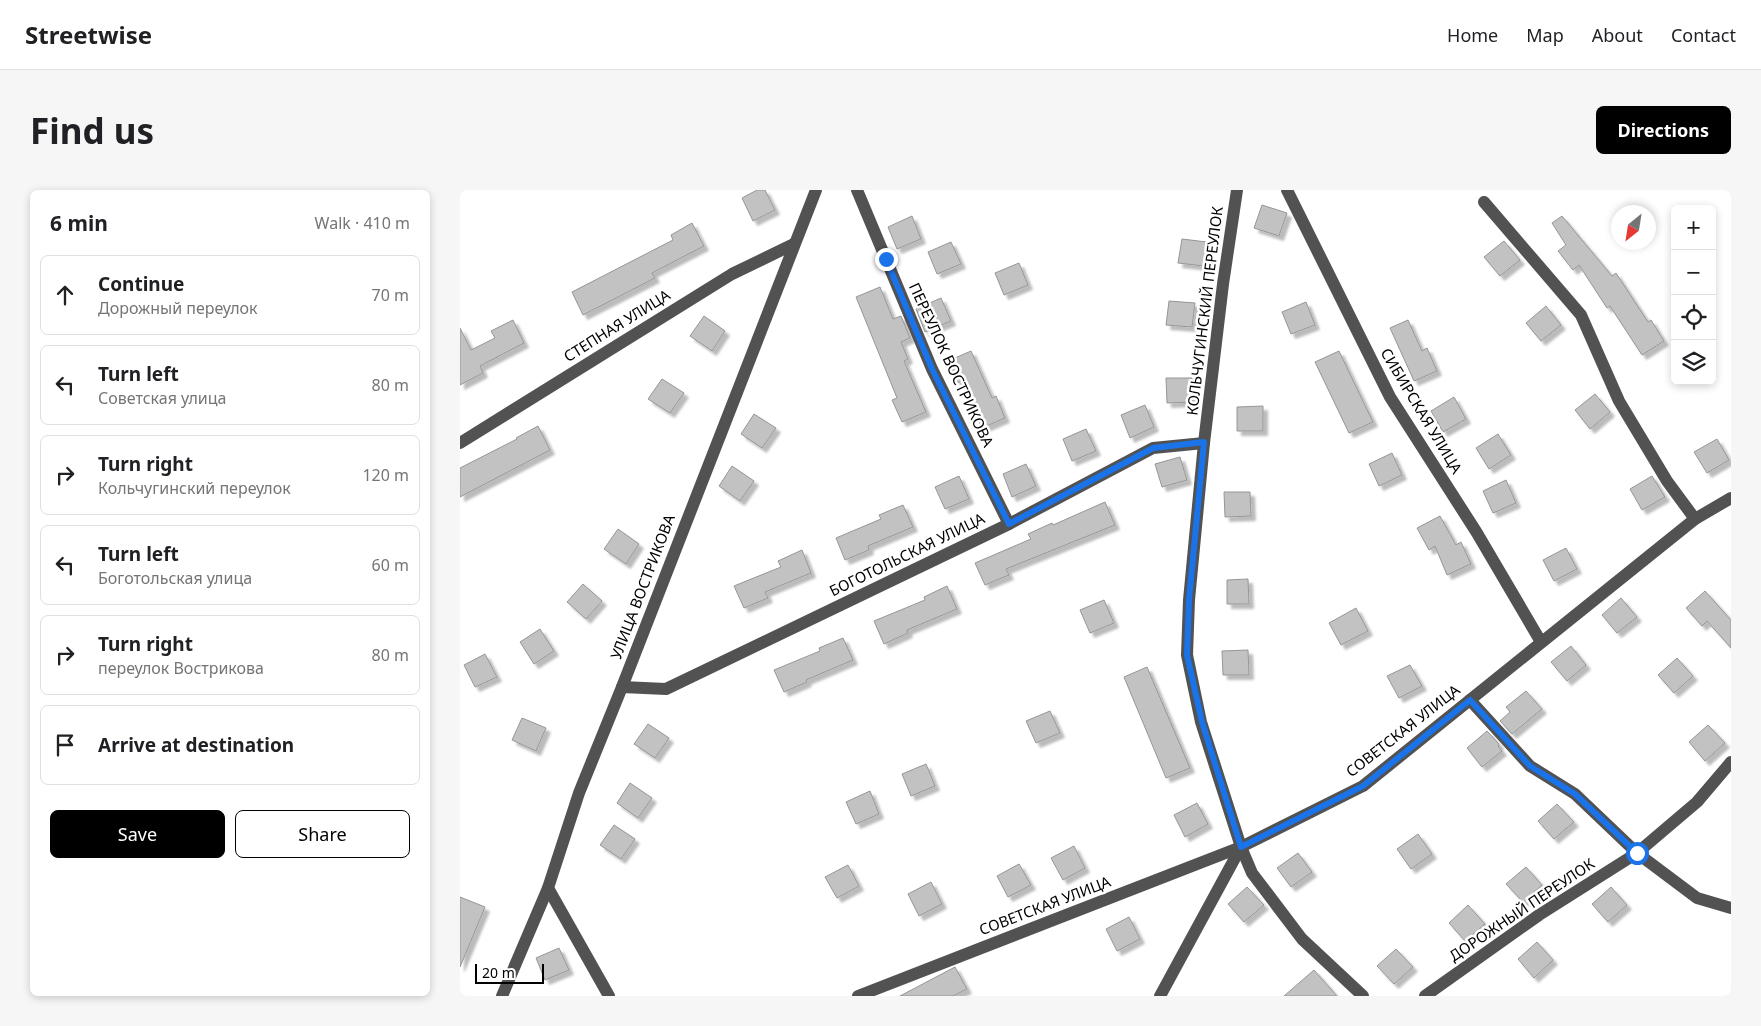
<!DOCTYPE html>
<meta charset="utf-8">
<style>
:root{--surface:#fff;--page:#f6f6f6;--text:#202124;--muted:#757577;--line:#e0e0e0;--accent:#000}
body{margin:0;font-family:"Noto Sans",sans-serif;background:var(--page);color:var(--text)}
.controls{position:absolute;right:15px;top:15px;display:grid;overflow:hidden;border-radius:8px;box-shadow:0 2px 8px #0003}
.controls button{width:45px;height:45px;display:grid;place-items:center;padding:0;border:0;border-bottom:1px solid var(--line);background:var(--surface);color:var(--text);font:25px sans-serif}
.compass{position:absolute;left:1151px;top:15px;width:45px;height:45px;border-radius:50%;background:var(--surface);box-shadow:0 2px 8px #0003;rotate:210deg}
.scale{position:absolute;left:15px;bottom:12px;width:69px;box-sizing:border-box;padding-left:5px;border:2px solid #000;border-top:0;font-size:14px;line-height:18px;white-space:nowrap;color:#000;-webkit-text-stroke:4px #fff;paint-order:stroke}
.stop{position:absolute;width:15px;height:15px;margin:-11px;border:4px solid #1a73e8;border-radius:50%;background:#fff}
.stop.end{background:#1a73e8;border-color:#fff;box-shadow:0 1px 5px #0008}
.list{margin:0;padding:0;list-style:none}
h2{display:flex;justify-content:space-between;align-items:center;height:65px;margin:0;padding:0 20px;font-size:21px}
h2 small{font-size:16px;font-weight:400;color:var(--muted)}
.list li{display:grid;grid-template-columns:32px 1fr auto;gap:15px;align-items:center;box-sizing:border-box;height:80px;margin:0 10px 10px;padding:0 10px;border:1px solid var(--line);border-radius:8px}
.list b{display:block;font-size:19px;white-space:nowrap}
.list p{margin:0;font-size:16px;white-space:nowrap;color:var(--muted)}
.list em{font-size:16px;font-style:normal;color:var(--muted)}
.actions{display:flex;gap:10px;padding:15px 20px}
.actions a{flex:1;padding:11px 0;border:1px solid var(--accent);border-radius:8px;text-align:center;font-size:18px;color:var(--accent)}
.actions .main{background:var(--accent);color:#fff}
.icon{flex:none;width:28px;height:28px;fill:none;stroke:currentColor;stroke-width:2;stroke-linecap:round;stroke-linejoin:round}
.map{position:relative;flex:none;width:1271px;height:806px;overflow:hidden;border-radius:8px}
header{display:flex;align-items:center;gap:30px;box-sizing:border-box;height:70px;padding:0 25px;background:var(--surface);border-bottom:1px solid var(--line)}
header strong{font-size:24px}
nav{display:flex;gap:28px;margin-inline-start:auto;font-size:18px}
.intro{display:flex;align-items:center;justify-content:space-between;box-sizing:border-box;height:120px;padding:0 30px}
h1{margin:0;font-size:35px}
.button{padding:12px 22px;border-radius:8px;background:var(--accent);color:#fff;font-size:18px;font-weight:700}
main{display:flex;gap:30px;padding:0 30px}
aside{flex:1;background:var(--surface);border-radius:8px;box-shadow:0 2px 8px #0003}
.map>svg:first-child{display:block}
.building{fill:#c2c2c2;stroke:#969696;filter:url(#shadow)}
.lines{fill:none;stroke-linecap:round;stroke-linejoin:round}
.minor{stroke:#525252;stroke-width:12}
.route{stroke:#1a73e8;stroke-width:6}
.labels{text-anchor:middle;stroke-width:5;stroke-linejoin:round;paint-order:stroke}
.street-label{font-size:15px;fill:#000;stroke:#fff}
</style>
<header>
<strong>Streetwise</strong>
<nav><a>Home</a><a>Map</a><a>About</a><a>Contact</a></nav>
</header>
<div class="intro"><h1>Find us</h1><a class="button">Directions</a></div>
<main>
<aside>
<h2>6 min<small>Walk · 410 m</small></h2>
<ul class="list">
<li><svg class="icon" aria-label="ahead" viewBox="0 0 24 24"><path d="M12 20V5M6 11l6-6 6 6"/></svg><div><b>Continue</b><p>Дорожный переулок</p></div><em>70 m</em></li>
<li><svg class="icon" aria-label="left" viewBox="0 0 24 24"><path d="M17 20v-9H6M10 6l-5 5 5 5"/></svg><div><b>Turn left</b><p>Советская улица</p></div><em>80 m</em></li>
<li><svg class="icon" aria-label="right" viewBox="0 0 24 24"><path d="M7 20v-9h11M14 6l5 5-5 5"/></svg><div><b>Turn right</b><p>Кольчугинский переулок</p></div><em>120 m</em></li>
<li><svg class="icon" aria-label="left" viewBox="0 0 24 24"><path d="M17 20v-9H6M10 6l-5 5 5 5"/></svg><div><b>Turn left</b><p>Боготольская улица</p></div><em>60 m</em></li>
<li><svg class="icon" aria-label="right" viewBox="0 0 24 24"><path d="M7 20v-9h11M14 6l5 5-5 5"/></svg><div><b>Turn right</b><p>переулок Вострикова</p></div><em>80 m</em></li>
<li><svg class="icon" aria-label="arrive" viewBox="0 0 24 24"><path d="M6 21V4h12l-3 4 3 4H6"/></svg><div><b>Arrive at destination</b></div></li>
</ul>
<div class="actions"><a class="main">Save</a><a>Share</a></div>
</aside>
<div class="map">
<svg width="1271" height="806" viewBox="0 0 1271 806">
<defs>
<filter id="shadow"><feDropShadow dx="4.5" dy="4.5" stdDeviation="1" flood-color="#0004"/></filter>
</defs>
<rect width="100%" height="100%" fill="#fff"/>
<g class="building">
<polygon points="297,0 305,0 315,20 293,31 282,8"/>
<polygon points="802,15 827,23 819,46 794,38"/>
<polygon points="452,26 461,49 437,59 428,37"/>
<polygon points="1102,26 1152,86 1156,83 1188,132 1191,130 1204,151 1182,165 1150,116 1147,118 1119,75 1113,80 1098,61 1106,55 1092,33"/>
<polygon points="232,33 244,56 192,83 195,88 123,125 112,102 213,50 211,45"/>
<polygon points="722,49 747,52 744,76 718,73"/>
<polygon points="1044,51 1060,70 1040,86 1024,67"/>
<polygon points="491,52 501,74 477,84 468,62"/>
<polygon points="559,73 568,95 544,105 535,83"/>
<polygon points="420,97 433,129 441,126 450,148 441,152 448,169 444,171 466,222 442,232 432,210 437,208 396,107"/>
<polygon points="481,108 491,131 465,142 456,119"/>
<polygon points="709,111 735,113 732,137 706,135"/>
<polygon points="846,112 855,135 831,144 822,122"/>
<polygon points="1086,116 1101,135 1081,151 1066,133"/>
<polygon points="244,126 265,141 252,161 230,146"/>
<polygon points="53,130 64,153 20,176 23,183 0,195 0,138 11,160 35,148 31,141"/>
<polygon points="948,130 962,161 967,158 977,181 954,191 930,138"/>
<polygon points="511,161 532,208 536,206 545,228 522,238 502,191 497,193 488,171"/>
<polygon points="879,161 913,232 889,243 855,172"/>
<polygon points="706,188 732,188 733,212 707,213"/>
<polygon points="202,189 224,203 210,223 188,209"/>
<polygon points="1135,204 1150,222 1130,239 1115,220"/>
<polygon points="994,207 1006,229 983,242 971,221"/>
<polygon points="685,215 694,237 670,248 661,225"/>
<polygon points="803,216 803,241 777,241 777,217"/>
<polygon points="294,224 316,238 302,258 281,244"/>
<polygon points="78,236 90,260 0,307 0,278 57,249 56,248"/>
<polygon points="626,239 636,261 612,271 603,249"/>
<polygon points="1038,244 1051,265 1029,279 1016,258"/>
<polygon points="1257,249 1269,270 1247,283 1234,262"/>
<polygon points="932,263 942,285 919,296 909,274"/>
<polygon points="720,267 727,290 702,297 695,274"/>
<polygon points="566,274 576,296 552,307 543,284"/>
<polygon points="272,276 294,291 280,311 259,296"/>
<polygon points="499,286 509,309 485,319 475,297"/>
<polygon points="1192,286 1205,307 1182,320 1170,299"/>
<polygon points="1046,290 1056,313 1033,323 1023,301"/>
<polygon points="764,302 790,302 791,326 765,327"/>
<polygon points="645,312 655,335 546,379 549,385 525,395 515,373 571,349 568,344 592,333 593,335"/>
<polygon points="443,315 453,337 408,356 409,360 385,370 376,348 421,329 419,325"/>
<polygon points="980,326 996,355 1001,352 1011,374 987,385 975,356 969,360 957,338"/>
<polygon points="158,339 179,354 166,374 144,359"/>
<polygon points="1106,358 1117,379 1094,391 1083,370"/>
<polygon points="342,360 351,383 305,402 308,408 284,418 274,396 321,377 318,371"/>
<polygon points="788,389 789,414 767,414 767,390"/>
<polygon points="123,394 142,411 126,429 107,412"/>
<polygon points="487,396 497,419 447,440 448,443 424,454 414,431 465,410 464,407"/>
<polygon points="1245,401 1271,430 1271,458 1247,431 1242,436 1226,418"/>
<polygon points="1161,408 1177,427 1157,443 1142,425"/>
<polygon points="644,410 654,433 630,443 620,420"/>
<polygon points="896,418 908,441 881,455 869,433"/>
<polygon points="80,439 94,461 74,474 60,452"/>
<polygon points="383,448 393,470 346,490 347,492 324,502 314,480 360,461 359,458"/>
<polygon points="1111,456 1126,475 1107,491 1091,472"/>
<polygon points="788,460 789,485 763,485 762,461"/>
<polygon points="25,464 37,487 15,497 4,475"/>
<polygon points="1217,468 1233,486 1214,503 1198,485"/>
<polygon points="950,475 962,496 939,508 927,486"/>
<polygon points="687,477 730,578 706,588 664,487"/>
<polygon points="1066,501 1082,519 1052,544 1040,531 1050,522 1046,517"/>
<polygon points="590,521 600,543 576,553 566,531"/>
<polygon points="62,528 86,538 76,561 52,550"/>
<polygon points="188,534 209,548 195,568 174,554"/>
<polygon points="1248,535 1265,553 1245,571 1229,552"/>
<polygon points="1027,541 1039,554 1038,556 1042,561 1022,577 1007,558"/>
<polygon points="466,574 475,596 451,606 442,584"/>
<polygon points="170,593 192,608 178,628 157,613"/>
<polygon points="410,601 419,624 396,634 386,612"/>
<polygon points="737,613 748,634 725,647 714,625"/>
<polygon points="1097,614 1114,632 1094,649 1078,631"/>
<polygon points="154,635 175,649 161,669 140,655"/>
<polygon points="958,644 972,664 951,679 937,659"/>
<polygon points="614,656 625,678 603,690 591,668"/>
<polygon points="838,663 852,682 831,697 817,678"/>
<polygon points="559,674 571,695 548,707 537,686"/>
<polygon points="388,675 399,696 377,708 365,687"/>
<polygon points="1066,677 1082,695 1063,712 1046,694"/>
<polygon points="471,692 482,714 459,726 448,704"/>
<polygon points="787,697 804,715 784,732 768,714"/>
<polygon points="1151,697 1167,715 1148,732 1132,714"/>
<polygon points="0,707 25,717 0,777"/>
<polygon points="1008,715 1025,734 1005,751 989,733"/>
<polygon points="669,727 680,749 657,761 646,739"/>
<polygon points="1077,752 1093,770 1074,788 1058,769"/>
<polygon points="99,758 109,780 85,790 76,768"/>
<polygon points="936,759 953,777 934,794 917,776"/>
<polygon points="495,777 507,799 493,806 440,806"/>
<polygon points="854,780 877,806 824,806"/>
</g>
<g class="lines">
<g class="minor">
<polyline points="397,0 472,179 549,334"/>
<polyline points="777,0 763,94 744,253 729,410 727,465 741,532 781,657 792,683 842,749 903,806"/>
<polyline points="827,0 930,207 1017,343 1081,452"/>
<polyline points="1024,12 1121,125 1159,211 1207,291 1235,329"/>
<polyline points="0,253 272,84 334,54"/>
<polyline points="162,497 206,499 549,334 693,258 744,253"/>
<polyline points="1010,510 1070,576 1115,604 1177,663 1237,708 1271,718"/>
<polyline points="88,698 149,806"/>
<polyline points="42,806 88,698 119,603 162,497 356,0"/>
<polyline points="398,806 781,657 903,596 1235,329 1271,308"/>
<polyline points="700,806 781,657"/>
<polyline points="965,806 1079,725 1177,663 1237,612 1271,572"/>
</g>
</g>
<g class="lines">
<polyline class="route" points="426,69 472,179 549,334 693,258 744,252 729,410 727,465 742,532 781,657 903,596 1010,510 1070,576 1115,604 1177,663"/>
</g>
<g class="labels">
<g class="street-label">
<text transform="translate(745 121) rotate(-83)" y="5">КОЛЬЧУГИНСКИЙ ПЕРЕУЛОК</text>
<text transform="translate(157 136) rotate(-32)" y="5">СТЕПНАЯ УЛИЦА</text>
<text transform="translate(491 175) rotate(65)" y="5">ПЕРЕУЛОК ВОСТРИКОВА</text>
<text transform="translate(961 221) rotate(59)" y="5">СИБИРСКАЯ УЛИЦА</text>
<text transform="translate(447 365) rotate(-26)" y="5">БОГОТОЛЬСКАЯ УЛИЦА</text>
<text transform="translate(183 397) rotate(-69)" y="5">УЛИЦА ВОСТРИКОВА</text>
<text transform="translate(943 541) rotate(-38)" y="5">СОВЕТСКАЯ УЛИЦА</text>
<text transform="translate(585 716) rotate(-21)" y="5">СОВЕТСКАЯ УЛИЦА</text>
<text transform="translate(1062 720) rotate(-34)" y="5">ДОРОЖНЫЙ ПЕРЕУЛОК</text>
</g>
</g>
</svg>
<div class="controls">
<button>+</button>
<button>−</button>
<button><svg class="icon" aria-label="locate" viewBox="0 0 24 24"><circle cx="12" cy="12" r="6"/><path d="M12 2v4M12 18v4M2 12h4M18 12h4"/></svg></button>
<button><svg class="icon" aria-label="layers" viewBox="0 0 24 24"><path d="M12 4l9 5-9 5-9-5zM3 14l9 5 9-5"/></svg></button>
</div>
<svg class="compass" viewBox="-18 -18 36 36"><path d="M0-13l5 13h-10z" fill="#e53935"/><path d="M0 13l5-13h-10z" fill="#757577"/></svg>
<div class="scale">20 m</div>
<div class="stop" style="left:1177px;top:663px"></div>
<div class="stop end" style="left:426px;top:69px"></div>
</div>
</main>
